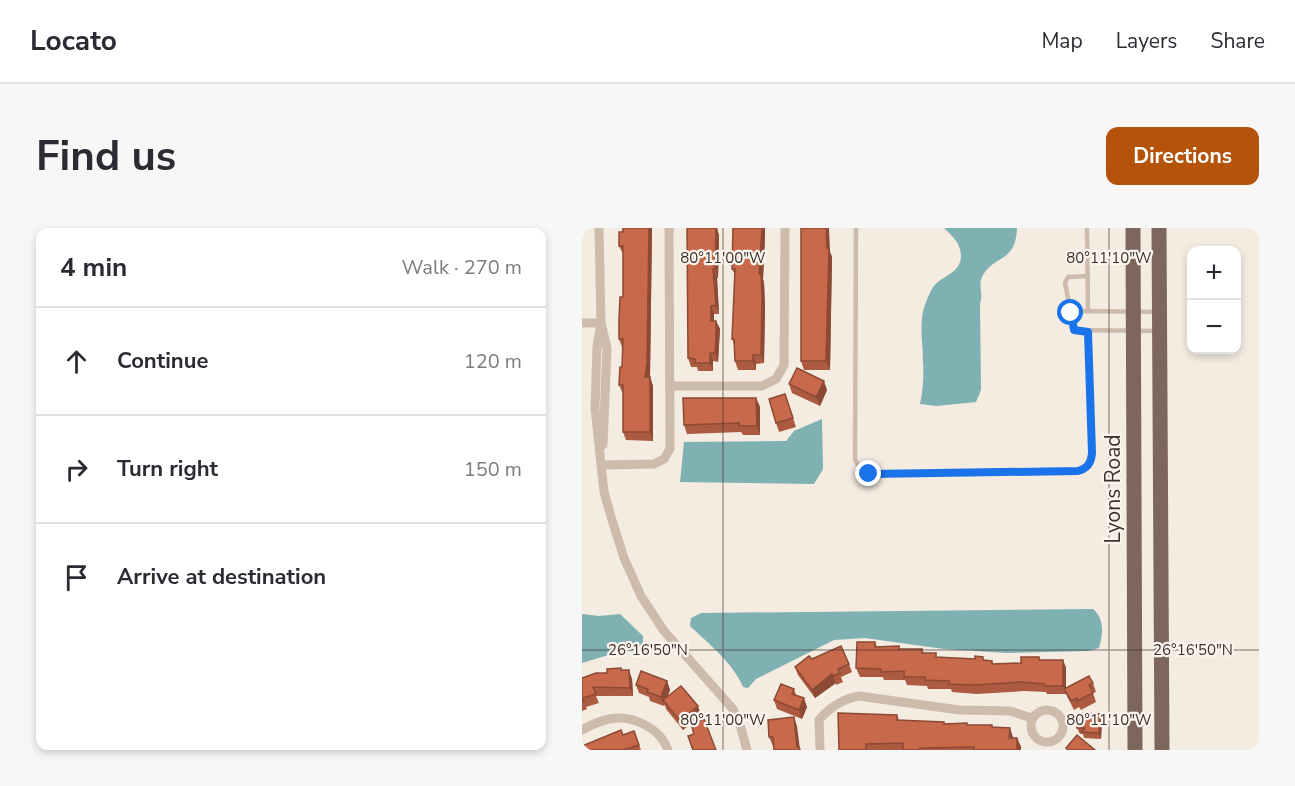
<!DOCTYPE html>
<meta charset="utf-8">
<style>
:root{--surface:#fff;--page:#f7f7f7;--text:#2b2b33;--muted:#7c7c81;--line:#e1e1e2;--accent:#b45309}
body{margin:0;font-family:"Nunito Sans",sans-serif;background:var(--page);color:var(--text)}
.controls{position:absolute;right:18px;top:18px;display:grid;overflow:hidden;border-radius:12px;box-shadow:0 3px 9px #0003}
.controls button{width:54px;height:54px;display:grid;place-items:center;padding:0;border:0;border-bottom:2px solid var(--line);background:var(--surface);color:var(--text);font:30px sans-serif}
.stop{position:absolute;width:18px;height:18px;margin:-14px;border:4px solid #1a73e8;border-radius:50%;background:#fff}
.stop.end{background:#1a73e8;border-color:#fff;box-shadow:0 2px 6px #0008}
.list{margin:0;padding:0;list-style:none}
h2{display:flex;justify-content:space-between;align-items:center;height:78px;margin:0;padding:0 24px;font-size:26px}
h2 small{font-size:20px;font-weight:400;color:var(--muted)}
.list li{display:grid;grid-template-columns:39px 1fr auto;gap:18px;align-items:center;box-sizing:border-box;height:108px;padding:0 24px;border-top:2px solid var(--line)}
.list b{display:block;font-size:22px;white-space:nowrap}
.list em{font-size:20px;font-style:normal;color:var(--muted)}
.icon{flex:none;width:33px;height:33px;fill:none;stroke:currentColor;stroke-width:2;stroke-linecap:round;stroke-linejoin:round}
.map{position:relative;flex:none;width:677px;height:522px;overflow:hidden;border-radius:12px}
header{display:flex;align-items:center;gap:36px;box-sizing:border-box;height:84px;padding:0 30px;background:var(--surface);border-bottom:2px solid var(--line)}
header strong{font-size:28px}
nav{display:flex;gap:33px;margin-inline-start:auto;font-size:21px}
.intro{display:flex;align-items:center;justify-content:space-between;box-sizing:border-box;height:144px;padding:0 36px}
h1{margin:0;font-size:42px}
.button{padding:15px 27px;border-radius:12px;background:var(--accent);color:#fff;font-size:21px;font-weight:700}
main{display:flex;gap:36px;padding:0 36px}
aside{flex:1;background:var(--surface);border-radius:12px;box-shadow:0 3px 9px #0003}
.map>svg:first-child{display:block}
.water{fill:#7fb0b2}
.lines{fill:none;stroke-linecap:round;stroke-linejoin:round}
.service{stroke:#cdbbac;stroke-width:4.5}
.minor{stroke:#cdbbac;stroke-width:9}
.primary{stroke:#7d675c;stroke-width:15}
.wall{fill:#ac5a40}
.shaded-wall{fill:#8c4a34}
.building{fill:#c8694b;stroke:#8c4a34;stroke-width:1.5}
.route{stroke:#1a73e8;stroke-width:8}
.ticks{fill:none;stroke:#3b302b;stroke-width:1.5;stroke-opacity:0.45}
.labels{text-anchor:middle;stroke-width:4.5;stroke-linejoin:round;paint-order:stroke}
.street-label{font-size:21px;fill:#3b302b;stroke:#fbf5ee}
.ticks-label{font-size:15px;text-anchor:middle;fill:#3b302b;stroke:#fbf5ee;stroke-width:4.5;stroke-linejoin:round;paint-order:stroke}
</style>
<header>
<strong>Locato</strong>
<nav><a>Map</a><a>Layers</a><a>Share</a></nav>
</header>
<div class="intro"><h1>Find us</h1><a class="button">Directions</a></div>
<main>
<aside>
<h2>4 min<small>Walk · 270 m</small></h2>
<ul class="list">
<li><svg class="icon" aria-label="ahead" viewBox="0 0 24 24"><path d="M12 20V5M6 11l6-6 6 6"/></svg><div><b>Continue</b></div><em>120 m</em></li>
<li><svg class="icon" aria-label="right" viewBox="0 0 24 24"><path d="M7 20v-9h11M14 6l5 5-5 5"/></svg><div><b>Turn right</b></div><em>150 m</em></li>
<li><svg class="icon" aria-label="arrive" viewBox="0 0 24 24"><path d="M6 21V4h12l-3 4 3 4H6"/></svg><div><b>Arrive at destination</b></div></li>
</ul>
</aside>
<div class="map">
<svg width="677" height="522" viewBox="0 0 677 522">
<rect width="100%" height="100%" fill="#f4ebe1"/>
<g class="water">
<path d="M362,0H435C434,35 412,27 401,47C395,57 402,66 398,75L399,162L394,174L354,178L338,176C341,162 342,148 341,134C341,114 336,93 344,74C347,67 350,58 356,54C366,46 379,43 379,27C378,14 370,8 362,0Z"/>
<polygon points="240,191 241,241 232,256 98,254 102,214 204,213 212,203"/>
<path d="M511,381C523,391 521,407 517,420L506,423L425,425L362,421L283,410L252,412L174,451L166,460L161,459C151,435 127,416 108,398L109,390L119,385Z"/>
<polygon points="0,386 17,388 38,386 61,408 61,415 54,422 33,425 0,435"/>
</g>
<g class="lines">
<g class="service">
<path d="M274,0L273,231L279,243L287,246L496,243C506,240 509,235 510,225L506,104"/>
<polyline points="505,0 506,83"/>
<polyline points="506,48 486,49 483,55 492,102 576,103"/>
<polyline points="491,88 499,83 575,84"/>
</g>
<g class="minor">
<polyline points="17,0 19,95 15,119 13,180 22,264 30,292 42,330 59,368 82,403 151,481 159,500 165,522"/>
<polyline points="0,95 19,95"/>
<polyline points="20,99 25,120 21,217"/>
<polyline points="88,158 180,158 194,151 202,137 203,0"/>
<polyline points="20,237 72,236 82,231 88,221 87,0"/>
<circle cx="465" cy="498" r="16"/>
<path d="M0,502C9,497 17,493 27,491C50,486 78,500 86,522"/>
<path d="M238,522L237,492C247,480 261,471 277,468L377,482L428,483L450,490"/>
</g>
<g class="primary">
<polyline points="551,0 553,522"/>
<polyline points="577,0 580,522"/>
</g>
</g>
<g class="wall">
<polygon points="41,0 70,0 68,149 71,158 71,213 44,212 41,204 41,166 37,157 40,139 40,119 37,111 41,69 41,26 37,18"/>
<polygon points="135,0 137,8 136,50 135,50 137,86 132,86 132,93 134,93 138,101 136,134 131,133 131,143 116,143 115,139 109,139 106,130"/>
<polygon points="183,8 181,51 182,55 183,78 182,135 174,136 174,142 156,142 153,133 153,118 150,111 153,47 150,41"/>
<polygon points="248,24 250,29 248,142 222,142 219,133"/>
<polygon points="207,156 245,162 238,178 210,165"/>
<polygon points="174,170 178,179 178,207 161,207 159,204 105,206 102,197"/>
<polygon points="206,175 214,199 197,204 194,195"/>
<polygon points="293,414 295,419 317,418 318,421 340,421 342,425 355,429 410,433 411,436 439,435 457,429 458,432 481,432 484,440 484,460 511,455 514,464 511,465 514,474 499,482 497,479 492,482 484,466 465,466 464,464 442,463 395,466 370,464 369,461 346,461 345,458 325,457 323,452 302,452 301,449 278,449 274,440"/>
<polygon points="230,431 267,436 270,444 259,449 261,454 254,457 254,455 233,470 216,447 213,439"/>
<polygon points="39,440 40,442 50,451 51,468 14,468 17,475 4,479 5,481 0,483 0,450 25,445"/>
<polygon points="85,453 88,462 86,468 119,487 101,502 84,481 83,477 82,478 68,473 67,469 57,465 54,457"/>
<polygon points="212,461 214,467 225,479 220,491 195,481 192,472"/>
<polygon points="518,486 520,492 519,511 502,510 501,506 498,506 495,500"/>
<polygon points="315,487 317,492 411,499 431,509 431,510 435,510 439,519 439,522 257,522"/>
<polygon points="215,498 192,518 191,518 187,509"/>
<polygon points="52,503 59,522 0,522 41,507"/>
</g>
<g class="shaded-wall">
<polygon points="67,0 70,0 68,149 71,158 71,213 68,204 63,149"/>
<polygon points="132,0 135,0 137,8 136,50 133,41"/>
<polygon points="180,0 183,0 183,8 181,51 182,55 183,78 182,135 179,127 177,46"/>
<polygon points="244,0 247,0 248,24 250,29 248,142 244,133 245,20"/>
<polygon points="131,41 135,50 137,86 134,77"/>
<polygon points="129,78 132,86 132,101 129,93"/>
<polygon points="134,93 138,101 136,134 133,125"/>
<polygon points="128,125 131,133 131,143 128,135"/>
<polygon points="171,127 174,136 174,142 171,133"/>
<polygon points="242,153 245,162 238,178 234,169"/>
<polygon points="174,170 178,179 178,207 175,198"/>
<polygon points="481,432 484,440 484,464 482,461 484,466 481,458"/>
<polygon points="47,442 50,451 51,468 48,460"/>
<polygon points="250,446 254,455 233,470 230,462"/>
<polygon points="85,453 88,462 83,475 81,472 82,478 79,469"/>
<polygon points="222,470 225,479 220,491 217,482"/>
<polygon points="116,478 119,487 101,502 98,493"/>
<polygon points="518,486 520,492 519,511 517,505"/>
<polygon points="212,489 215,498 218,522 216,522 215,519"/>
<polygon points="428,500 431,509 430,519 427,510"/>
<polygon points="435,510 439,519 439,522 435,522"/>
</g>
<g class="building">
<polygon points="41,0 67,0 65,135 63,149 68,149 68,204 41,204 41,157 37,157 38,139 40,139 41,111 37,111 37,92 38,69 41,69 41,18 37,18 37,4 41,4"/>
<polygon points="105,0 134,0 133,41 131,41 134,77 129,78 129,93 134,93 134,111 133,125 128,125 128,135 113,135 113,131 106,130"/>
<polygon points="151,0 180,0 177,46 179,46 180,69 179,127 171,127 171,133 153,133 152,111 150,111 153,41 150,41"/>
<polygon points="219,0 244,0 245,20 247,20 244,133 219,133"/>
<polygon points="215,140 242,153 234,169 207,156"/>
<polygon points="203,166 211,190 194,195 187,171"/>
<polygon points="101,170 174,170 175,198 157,198 157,195 102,197"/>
<polygon points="275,414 293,414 293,419 317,418 317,421 340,421 340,425 354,425 354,429 393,431 393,428 401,429 401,432 410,433 410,436 439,435 439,429 457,429 457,432 481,432 481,458 462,458 462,456 438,454 392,457 367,456 367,453 343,452 343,449 322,449 322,443 299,444 299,441 274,440"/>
<polygon points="259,418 267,436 256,441 258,445 251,448 250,446 230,462 213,439 227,428 230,431"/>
<polygon points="39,440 39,442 47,442 48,460 11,459 14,466 1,470 2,473 0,473 0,450 14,445 25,445 25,441"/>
<polygon points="59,443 85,453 79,469 65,464 66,461 54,457"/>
<polygon points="507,448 511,455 507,457 511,465 495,473 495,470 489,473 482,461"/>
<polygon points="199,456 212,461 210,466 222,470 217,482 192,472"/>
<polygon points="99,458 116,478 98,493 81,472"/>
<polygon points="256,485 315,487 315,492 362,494 362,496 385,495 385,497 410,497 410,499 428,500 427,510 435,510 435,522 392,522 392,519 338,520 338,522 321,522 321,515 284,516 284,522 257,522"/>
<polygon points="496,485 518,486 517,505 500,504 503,500 495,500"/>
<polygon points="212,489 215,519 217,519 218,522 192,522 191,509 187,509 186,492"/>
<polygon points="122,491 134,522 111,522 106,508 112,506 109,496"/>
<polygon points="39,502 41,507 52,503 57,517 41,522 0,522 0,518"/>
<polygon points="495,507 513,522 486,522 484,520"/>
</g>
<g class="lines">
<path class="route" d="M287,246L496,243C506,240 509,235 510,225L506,104L492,102L489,85"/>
</g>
<path class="ticks" d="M141,0V522M527,0V522M0,422H677"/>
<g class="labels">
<g class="street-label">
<text transform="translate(531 261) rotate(-90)" y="7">Lyons Road</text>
</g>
</g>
<g class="ticks-label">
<text x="141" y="35">80°11'00"W</text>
<text x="527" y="35">80°11'10"W</text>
<text x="611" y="427">26°16'50"N</text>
<text x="66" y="427">26°16'50"N</text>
<text x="141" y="497">80°11'00"W</text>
<text x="527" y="497">80°11'10"W</text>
</g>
</svg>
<div class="controls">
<button>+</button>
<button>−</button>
</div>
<div class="stop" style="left:489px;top:85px"></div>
<div class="stop end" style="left:287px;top:246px"></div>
</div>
</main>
